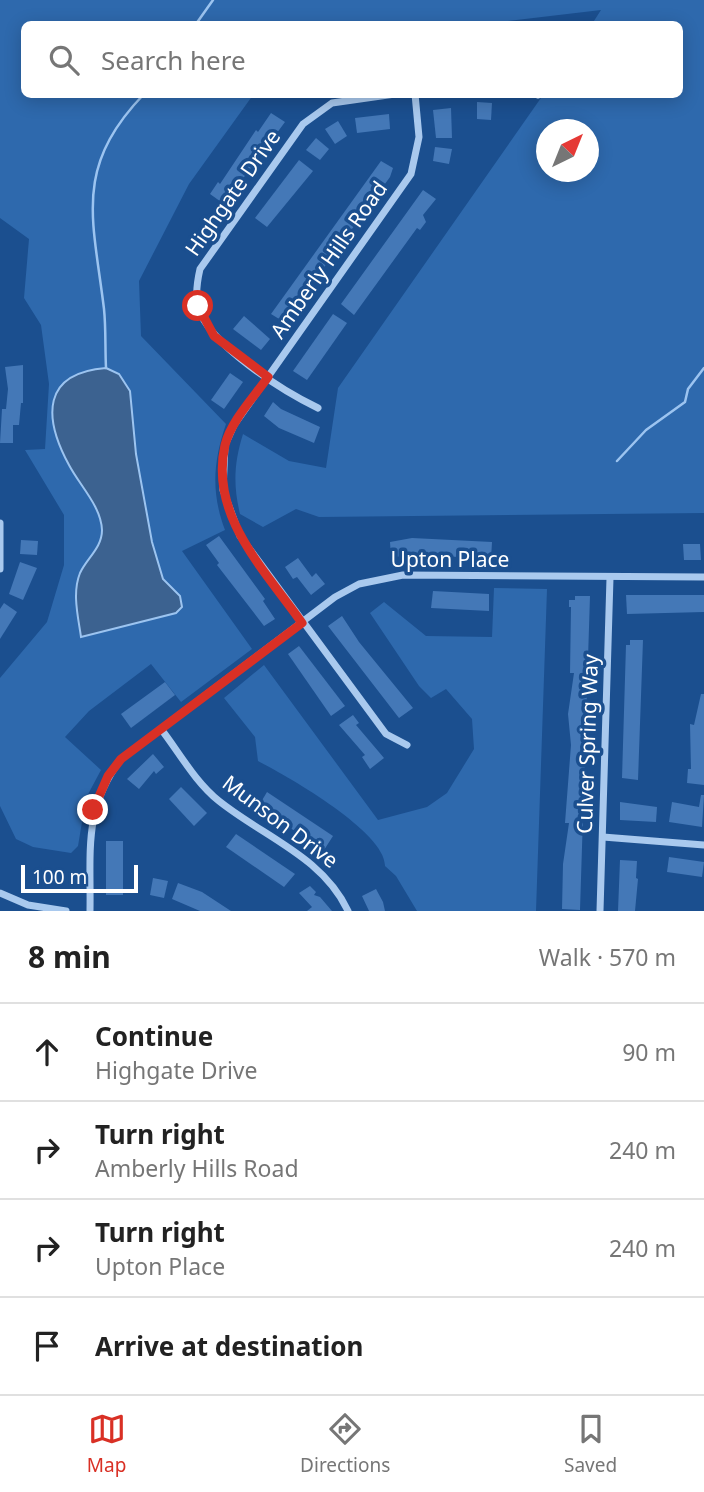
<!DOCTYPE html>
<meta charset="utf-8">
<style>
:root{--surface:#fff;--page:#f6f6f6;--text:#222;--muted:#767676;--line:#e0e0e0;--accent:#d93025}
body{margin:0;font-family:"Noto Sans",sans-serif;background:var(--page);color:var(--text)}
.compass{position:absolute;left:536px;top:119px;width:63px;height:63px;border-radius:50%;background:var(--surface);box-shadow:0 4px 18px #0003;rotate:43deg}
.scale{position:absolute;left:21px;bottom:18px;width:117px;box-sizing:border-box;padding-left:7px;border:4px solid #fff;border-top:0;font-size:19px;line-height:24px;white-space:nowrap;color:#fff;-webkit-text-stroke:5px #1b4f8f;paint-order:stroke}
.stop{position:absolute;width:21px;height:21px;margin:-16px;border:5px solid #d93025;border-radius:50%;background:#fff}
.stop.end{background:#d93025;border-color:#fff;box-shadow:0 2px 7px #0008}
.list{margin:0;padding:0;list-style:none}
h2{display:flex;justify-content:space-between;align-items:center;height:91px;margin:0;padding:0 28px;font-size:30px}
h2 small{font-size:23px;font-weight:400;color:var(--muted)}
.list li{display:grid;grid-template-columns:46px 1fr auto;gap:21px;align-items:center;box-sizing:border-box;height:98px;padding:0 28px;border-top:2px solid var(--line)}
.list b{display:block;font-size:26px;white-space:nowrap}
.list p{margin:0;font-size:23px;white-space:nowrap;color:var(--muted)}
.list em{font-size:23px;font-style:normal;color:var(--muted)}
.icon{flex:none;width:38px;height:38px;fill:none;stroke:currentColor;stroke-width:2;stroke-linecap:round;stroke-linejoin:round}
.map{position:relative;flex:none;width:704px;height:911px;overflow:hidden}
.search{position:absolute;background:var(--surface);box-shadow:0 4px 18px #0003;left:21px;right:21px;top:21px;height:77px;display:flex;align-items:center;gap:18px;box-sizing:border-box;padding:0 24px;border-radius:10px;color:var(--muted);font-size:26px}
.sheet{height:483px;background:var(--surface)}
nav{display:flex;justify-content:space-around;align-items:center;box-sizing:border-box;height:98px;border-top:2px solid var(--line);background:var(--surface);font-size:19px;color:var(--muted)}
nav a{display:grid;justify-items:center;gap:4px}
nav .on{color:var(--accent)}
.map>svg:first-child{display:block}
.green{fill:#2e69ad;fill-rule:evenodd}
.water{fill:#3c6290;stroke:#9cc4f0;stroke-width:2}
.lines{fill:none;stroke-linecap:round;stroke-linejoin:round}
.stream{stroke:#9cc4f0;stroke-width:2.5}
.building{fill:#4478b7}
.minor{stroke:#a9c9ee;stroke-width:7}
.route{stroke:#d93025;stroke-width:9}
.labels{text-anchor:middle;stroke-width:7;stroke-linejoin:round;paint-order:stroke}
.street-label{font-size:21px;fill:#fff;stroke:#1b4f8f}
</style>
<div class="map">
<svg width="704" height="911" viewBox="0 0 704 911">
<rect width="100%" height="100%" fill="#1b4f8f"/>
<g class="green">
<path d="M0,0H704V513L319,517L296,509L263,527L240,514C233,485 234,463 243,434L289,461L326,468L338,388L543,95L680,94V24H592L601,10L483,24H24V94L253,95L189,184L139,281L141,336L226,424C213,462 211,493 225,530L182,551L252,649L181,702L151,664L89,711L65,737L101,770L86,798L78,846L71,853L33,847L16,839L0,806V678L47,622L64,565V515L25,450L45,449L49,384L41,325L24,298L29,239L0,218ZM546,130H588V172H546Z"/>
<path d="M494,588L547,589L536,911H417L396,876L385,866C386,832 287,776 258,761L255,737L224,698L264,665L378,820L427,807L447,793L474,749L472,719L446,689L431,698L419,686L370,613L384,602L426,636L492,637Z"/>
</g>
<path class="water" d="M106,368L119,374L130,391L136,454L152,542L163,579L180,596L182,607L176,613L81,637C78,616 72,593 80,573C87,558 102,548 102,530C101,506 80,486 69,465C43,417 42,373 106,368Z"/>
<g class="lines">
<g class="stream">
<polyline points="196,24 213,0"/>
<path d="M106,368C105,348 106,328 104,309C93,218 73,168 144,94"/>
<polyline points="617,461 646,430 685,402 688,389 704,368"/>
</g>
</g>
<g class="building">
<polygon points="477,102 492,103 491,120 477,119"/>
<polygon points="451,108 452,138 436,138 433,110"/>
<polygon points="271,113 285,122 224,204 210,194 218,182 220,184 256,130 258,132"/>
<polygon points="389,114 390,129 357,133 355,118"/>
<polygon points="338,121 347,136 335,144 325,129"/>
<polygon points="316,138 329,149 320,160 306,150"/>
<polygon points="435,147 452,149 449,164 433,161"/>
<polygon points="299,160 313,171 267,227 255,218"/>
<polygon points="381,161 393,168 390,177 284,322 271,314"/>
<polygon points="423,190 436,199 423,215 426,222 420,230 417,228 354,315 341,304"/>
<polygon points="333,314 347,323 307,380 293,371"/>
<polygon points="244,316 270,339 261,350 233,329"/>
<polygon points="23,365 23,403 21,403 19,425 13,425 13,443 0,443 2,409 6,409 8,389 5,367"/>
<polygon points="230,373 243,382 224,409 211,400"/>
<polygon points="273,402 281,409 320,427 314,443 279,428 264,416"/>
<polygon points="219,536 265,599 263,601 275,619 264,626 217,565 219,563 206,545"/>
<polygon points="412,538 492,542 491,559 426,555 391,557 390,542"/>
<polygon points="21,540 38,541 37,555 20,554"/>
<polygon points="683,544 700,544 701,560 684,560"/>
<polygon points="298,558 312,577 316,573 325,584 311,595 297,577 293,579 285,567"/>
<polygon points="20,562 37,568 23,600 9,594"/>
<polygon points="433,591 489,594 489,611 431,608"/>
<polygon points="626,595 704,595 704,612 627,614"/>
<polygon points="575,596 590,596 580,910 562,909 563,864 569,823 565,823 571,745 568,714 574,673 570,673 571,607 569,607 569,600 575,600"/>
<polygon points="4,603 17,612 0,639 0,609"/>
<polygon points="342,616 359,642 413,708 399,718 328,626"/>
<polygon points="630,640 643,640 638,780 622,778 626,645 630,645"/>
<polygon points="299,646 345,706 331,716 288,654"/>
<polygon points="165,682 175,695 131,728 121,714"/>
<polygon points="701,694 704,694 704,785 687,783 688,769 691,769 690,724 694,725"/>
<polygon points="353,715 359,723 356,725 384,758 370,769 362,757 365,755 339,725"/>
<polygon points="153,754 164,767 156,774 154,771 139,789 127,779"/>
<polygon points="181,787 207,813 194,826 169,799"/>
<polygon points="267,792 333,836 324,850 258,807"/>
<polygon points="701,795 704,795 702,827 669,822 672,802 699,807"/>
<polygon points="620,802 657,807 656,822 620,820"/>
<polygon points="236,834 295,874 284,887 226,847"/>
<rect x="106" y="841" width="17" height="54"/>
<polygon points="669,857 704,862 702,877 667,872"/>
<polygon points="620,860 637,861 636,878 638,879 635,911 618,911"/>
<polygon points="153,878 168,881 164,898 150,895"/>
<polygon points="178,883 202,892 231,911 200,911 172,899"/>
<polygon points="310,886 316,892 314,895 320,897 332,911 307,911 312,907 299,893"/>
<polygon points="376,889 383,902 385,911 369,911 362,896"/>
</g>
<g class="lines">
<g class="minor">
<polyline points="537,94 538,95"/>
<path d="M318,408C283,391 209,345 198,307C195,294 197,282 200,269L303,124L332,103L395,94"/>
<polyline points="0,523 0,569"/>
<path d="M161,729C179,752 195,782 219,801C264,837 323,857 348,911"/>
<polyline points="407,745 386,734 240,536 223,490 225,445 234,425 411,174 419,137 415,94"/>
<polyline points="603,837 704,845"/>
<polyline points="0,893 28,905 66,911"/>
<path d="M90,911C91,852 83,809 121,759L335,597L359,584L403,575L704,577"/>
<polyline points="600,911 610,578"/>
</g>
</g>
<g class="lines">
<path class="route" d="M93,810L108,776L121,759L302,623C265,570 209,516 225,445C231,421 254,397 268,377L214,336L198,306"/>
</g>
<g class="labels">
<g class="street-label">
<text transform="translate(233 193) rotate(-55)" y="7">Highgate Drive</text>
<text transform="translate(329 260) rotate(-55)" y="7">Amberly Hills Road</text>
<text x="450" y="567">Upton Place</text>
<text transform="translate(588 744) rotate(-88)" y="7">Culver Spring Way</text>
<text transform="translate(280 822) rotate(37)" y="7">Munson Drive</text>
</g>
</g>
</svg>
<svg class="compass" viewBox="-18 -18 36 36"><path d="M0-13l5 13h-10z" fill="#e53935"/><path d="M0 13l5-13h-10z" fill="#767676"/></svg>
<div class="scale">100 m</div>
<div class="stop" style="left:198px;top:306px"></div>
<div class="stop end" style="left:93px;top:810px"></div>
<div class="search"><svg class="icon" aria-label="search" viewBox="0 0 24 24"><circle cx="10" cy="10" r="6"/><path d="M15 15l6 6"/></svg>Search here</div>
</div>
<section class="sheet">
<h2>8 min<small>Walk · 570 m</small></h2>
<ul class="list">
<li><svg class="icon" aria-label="ahead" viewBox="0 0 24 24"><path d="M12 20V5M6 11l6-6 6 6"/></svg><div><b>Continue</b><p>Highgate Drive</p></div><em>90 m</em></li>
<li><svg class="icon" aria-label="right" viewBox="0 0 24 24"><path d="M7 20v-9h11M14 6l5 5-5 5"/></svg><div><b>Turn right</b><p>Amberly Hills Road</p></div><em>240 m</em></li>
<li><svg class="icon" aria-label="right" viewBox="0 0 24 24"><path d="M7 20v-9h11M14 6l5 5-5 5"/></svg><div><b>Turn right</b><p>Upton Place</p></div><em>240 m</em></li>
<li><svg class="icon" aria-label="arrive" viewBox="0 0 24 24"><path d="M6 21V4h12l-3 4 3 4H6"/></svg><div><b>Arrive at destination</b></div></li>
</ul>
</section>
<nav>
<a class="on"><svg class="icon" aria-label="map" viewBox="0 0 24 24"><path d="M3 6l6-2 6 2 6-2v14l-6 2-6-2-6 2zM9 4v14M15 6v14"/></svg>Map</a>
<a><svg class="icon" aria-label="directions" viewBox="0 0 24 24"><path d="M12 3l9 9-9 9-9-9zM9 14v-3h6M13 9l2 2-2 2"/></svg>Directions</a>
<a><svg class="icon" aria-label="saved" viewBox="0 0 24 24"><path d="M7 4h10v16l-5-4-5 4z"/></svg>Saved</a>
</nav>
